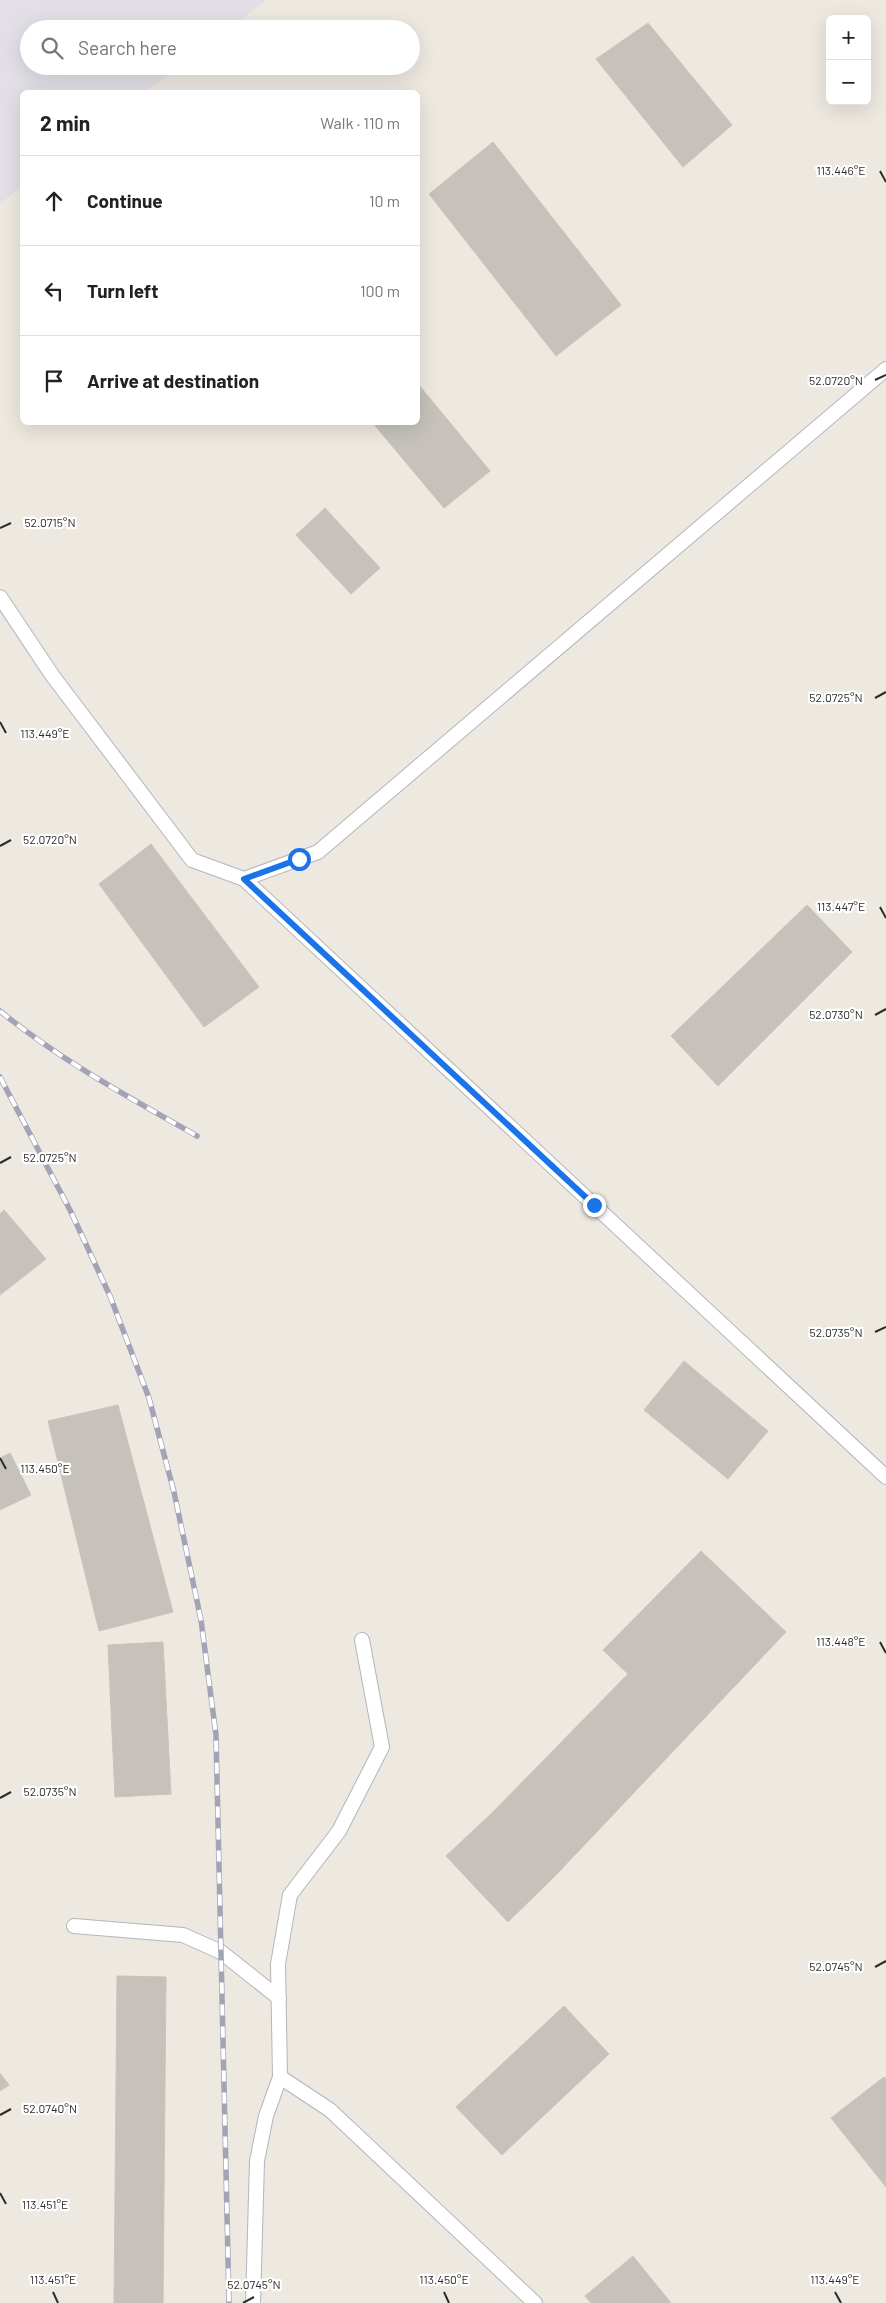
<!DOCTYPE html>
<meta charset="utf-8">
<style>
:root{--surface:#fff;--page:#f6f6f6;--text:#222;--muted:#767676;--line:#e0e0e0}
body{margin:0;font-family:Barlow,sans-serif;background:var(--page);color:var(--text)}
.controls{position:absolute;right:15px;top:15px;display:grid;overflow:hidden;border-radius:8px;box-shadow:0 5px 20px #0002}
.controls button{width:45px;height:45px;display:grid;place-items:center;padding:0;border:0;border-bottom:1px solid var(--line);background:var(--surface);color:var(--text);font:25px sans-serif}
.stop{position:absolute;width:15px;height:15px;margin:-11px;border:4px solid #1a73e8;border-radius:50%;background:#fff}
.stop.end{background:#1a73e8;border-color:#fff;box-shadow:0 1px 5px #0008}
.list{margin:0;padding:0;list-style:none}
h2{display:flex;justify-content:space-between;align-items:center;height:65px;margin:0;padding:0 20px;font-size:21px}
h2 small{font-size:16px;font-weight:400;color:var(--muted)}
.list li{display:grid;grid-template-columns:32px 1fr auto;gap:15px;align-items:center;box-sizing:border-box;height:90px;padding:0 20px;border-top:1px solid var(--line)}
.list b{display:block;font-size:19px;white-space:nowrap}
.list em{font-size:16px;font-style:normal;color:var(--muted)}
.icon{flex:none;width:28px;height:28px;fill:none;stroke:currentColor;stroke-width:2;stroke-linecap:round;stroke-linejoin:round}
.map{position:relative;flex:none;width:886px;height:2303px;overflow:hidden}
.search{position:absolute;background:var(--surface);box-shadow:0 5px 20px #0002;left:20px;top:20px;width:400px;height:55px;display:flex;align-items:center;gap:12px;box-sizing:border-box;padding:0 18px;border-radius:28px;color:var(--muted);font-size:19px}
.panel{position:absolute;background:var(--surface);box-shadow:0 5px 20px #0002;left:20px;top:90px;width:400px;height:335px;border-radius:8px}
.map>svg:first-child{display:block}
.industrial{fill:#e2dfe6}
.building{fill:#c6c2bb;stroke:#c9c4b9}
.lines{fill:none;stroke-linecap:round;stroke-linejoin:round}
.service-casing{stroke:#b3b5bf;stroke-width:16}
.service{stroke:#fff;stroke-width:14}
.rail-casing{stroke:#a2a4b6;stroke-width:5.5}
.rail{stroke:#fff;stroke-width:4;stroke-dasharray:11;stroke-linecap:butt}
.route{stroke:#1a73e8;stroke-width:6}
.ticks{fill:none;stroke:#2c2c2c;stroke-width:2}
.ticks-label{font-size:12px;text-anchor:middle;fill:#2c2c2c;stroke:#fff;stroke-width:4.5;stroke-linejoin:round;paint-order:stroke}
</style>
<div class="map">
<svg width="886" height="2303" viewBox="0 0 886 2303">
<rect width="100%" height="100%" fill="#ede8e0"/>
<polygon class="industrial" points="0,0 266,0 229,29 29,29 29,66 180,66 145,92 22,92 22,186 0,204"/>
<g class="building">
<polygon points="648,23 732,125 683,167 596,59"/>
<polygon points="493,142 621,305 556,356 429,194"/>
<polygon points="418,384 490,471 444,508 372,422 418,422"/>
<polygon points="325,508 380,568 351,594 296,535"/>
<polygon points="151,844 259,987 204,1027 99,884"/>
<polygon points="807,905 852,952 718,1086 671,1036"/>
<polygon points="4,1210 46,1259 0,1295 0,1214"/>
<polygon points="684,1361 768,1431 728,1479 644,1410"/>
<polygon points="118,1405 173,1612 99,1631 48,1421"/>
<polygon points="10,1453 31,1495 0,1510 0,1458"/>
<polygon points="701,1551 786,1632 555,1876 492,1813 628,1674 603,1650"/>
<polygon points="163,1642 171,1794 115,1797 108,1645"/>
<polygon points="492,1813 555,1876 508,1922 446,1856"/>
<polygon points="117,1976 166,1977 163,2303 114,2303"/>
<polygon points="564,2006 609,2054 502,2155 456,2107"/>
<polygon points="0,2073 9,2085 0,2091"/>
<polygon points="884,2077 886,2079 886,2187 831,2118"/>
<polygon points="633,2256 671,2303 591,2303 585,2296"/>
</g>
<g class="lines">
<defs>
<g id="service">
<polyline points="0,597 52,675 192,860 244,879 318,852 886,369"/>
<polyline points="244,879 886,1477"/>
<polyline points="74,1926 183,1935 221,1952 279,1998"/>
<polyline points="280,2077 330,2110 535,2303"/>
<polyline points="253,2303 257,2161 266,2116 280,2077 278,1964 290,1895 339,1831 382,1747 362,1640"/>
</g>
</defs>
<use href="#service" class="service-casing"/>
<use href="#service" class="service"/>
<defs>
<g id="rail">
<path d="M0,1011C60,1060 130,1098 197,1136"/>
<polyline points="0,1077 71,1212 110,1296 149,1398 174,1492 201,1620 216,1735 229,2303"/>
</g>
</defs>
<use href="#rail" class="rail-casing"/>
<use href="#rail" class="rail"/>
</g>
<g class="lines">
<polyline class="route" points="299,859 244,879 594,1205"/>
</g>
<path class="ticks" d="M880,171L886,182M875,380L886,375M0,528L11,523M875,698L886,692M0,722L6,733M0,846L11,840M880,907L886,918M875,1015L886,1009M0,1163L11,1157M875,1332L886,1327M0,1458L6,1469M880,1642L886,1653M0,1798L11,1792M875,1967L886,1961M0,2115L11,2109M0,2193L6,2204M53,2292L58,2303M444,2292L449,2303M835,2292L841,2303M243,2303L254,2297"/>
<g class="ticks-label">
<text x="841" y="175">113.446°E</text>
<text x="836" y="385">52.0720°N</text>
<text x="50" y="527">52.0715°N</text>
<text x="836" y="702">52.0725°N</text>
<text x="45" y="738">113.449°E</text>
<text x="50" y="844">52.0720°N</text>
<text x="841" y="911">113.447°E</text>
<text x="836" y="1019">52.0730°N</text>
<text x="50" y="1162">52.0725°N</text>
<text x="836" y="1337">52.0735°N</text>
<text x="45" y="1473">113.450°E</text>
<text x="841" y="1646">113.448°E</text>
<text x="50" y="1796">52.0735°N</text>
<text x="836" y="1971">52.0745°N</text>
<text x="50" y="2113">52.0740°N</text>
<text x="45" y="2209">113.451°E</text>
<text x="53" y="2284">113.451°E</text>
<text x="444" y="2284">113.450°E</text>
<text x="835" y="2284">113.449°E</text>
<text x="254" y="2289">52.0745°N</text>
</g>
</svg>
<div class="controls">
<button>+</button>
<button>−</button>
</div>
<div class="stop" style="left:299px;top:859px"></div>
<div class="stop end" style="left:594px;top:1205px"></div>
<div class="search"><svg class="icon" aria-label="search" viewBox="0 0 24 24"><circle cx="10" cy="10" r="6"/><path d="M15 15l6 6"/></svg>Search here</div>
<section class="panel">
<h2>2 min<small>Walk · 110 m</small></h2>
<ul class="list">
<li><svg class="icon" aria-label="ahead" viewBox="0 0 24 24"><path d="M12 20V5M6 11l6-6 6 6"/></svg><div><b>Continue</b></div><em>10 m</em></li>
<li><svg class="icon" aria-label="left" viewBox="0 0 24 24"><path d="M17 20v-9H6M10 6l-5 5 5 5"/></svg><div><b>Turn left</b></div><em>100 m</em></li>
<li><svg class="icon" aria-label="arrive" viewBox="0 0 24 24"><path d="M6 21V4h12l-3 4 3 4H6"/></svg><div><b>Arrive at destination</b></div></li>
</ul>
</section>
</div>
